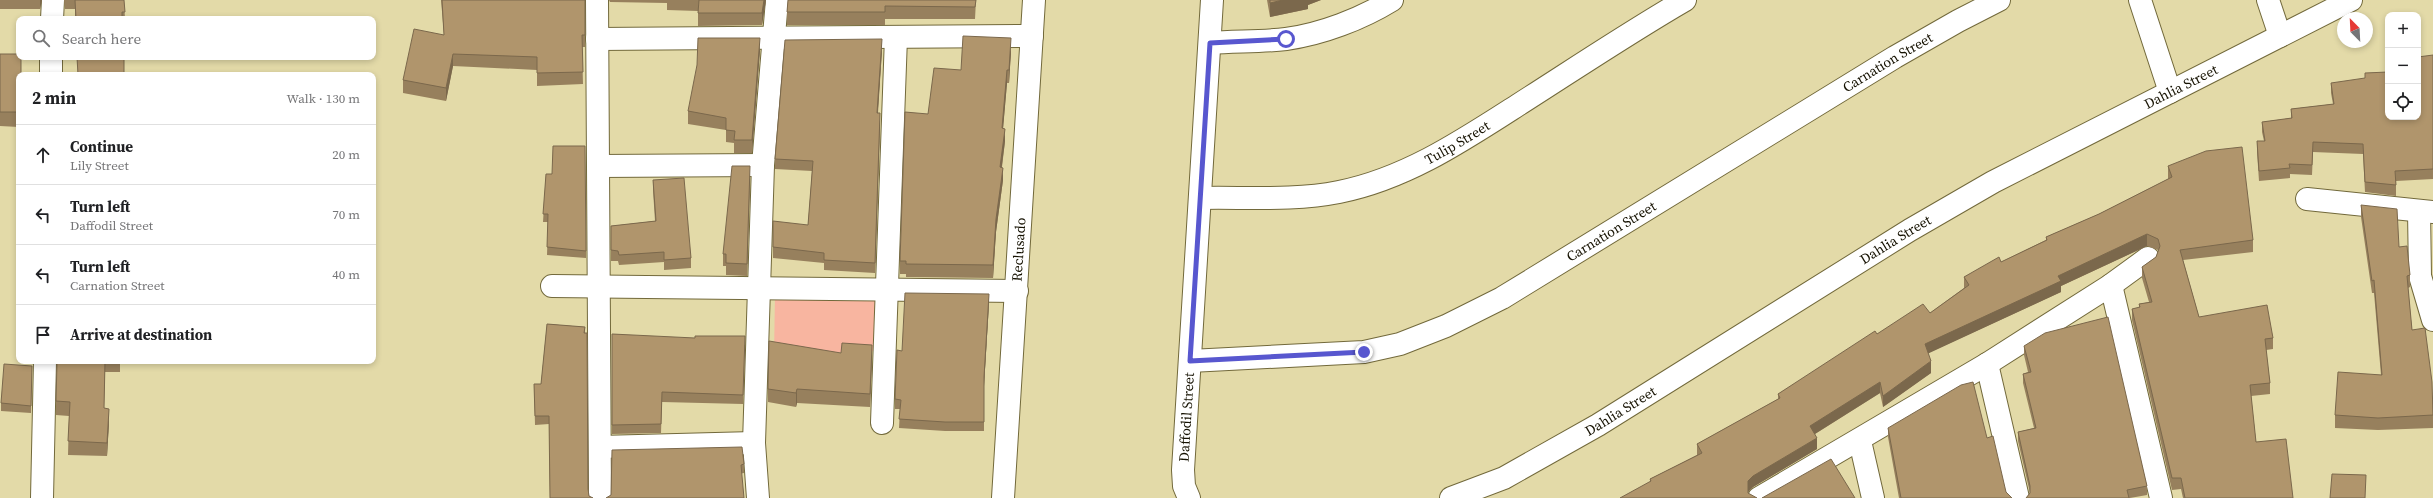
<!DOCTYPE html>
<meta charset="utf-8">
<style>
:root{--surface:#fff;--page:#f6f6f6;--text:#202124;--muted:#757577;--line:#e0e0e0}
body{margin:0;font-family:"Source Serif 4",serif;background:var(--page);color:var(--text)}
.controls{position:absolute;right:12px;top:12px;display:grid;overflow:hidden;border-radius:8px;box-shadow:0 2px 6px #0003}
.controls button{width:36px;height:36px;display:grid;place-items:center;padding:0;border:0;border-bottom:1px solid var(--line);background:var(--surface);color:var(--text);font:20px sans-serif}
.compass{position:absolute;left:2337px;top:12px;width:36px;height:36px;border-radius:50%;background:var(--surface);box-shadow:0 2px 6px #0003;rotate:336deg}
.stop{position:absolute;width:12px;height:12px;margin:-9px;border:3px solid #5857cf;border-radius:50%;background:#fff}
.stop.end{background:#5857cf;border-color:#fff;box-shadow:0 1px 4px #0008}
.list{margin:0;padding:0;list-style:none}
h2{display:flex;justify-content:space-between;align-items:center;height:52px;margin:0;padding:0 16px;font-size:17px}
h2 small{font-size:13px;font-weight:400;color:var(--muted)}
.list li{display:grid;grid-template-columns:26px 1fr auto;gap:12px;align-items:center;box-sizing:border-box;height:60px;padding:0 16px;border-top:1px solid var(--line)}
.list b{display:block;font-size:15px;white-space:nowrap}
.list p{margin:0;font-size:13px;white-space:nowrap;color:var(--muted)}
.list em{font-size:13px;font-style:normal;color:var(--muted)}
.icon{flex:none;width:22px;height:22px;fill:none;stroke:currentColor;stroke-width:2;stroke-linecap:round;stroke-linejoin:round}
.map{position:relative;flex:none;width:2433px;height:498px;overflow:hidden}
.search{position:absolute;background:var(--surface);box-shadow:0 2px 6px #0003;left:16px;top:16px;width:360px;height:44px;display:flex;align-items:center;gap:10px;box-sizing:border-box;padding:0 14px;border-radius:8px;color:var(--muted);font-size:15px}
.panel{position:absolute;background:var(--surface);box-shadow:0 2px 6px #0003;left:16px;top:72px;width:360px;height:292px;border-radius:8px}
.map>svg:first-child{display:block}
.green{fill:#f8b5a0}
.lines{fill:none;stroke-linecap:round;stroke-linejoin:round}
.street-casing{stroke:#72693b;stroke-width:24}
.secondary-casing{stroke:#72693b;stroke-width:24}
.street{stroke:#fff;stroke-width:22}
.secondary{stroke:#fff;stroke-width:22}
.wall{fill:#97805d}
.shaded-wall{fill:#7b684c}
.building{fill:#b0956c;stroke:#7b684c}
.route{stroke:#5857cf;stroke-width:5}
.labels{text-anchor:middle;stroke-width:4;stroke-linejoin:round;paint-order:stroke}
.street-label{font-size:14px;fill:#161202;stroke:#f1e7b5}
</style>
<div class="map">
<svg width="2433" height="498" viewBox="0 0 2433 498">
<rect width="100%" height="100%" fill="#e3daa8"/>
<polygon class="green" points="875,294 876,351 774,355 775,296"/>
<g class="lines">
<defs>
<g id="street">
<polyline points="597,0 600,498"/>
<polyline points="2140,0 2170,92"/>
<polyline points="2268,0 2280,36"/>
<polyline points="52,19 53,0"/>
<polyline points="597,39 1032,36"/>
<path d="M1210,43C1235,41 1261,42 1286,39C1322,34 1361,19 1392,0"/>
<polyline points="51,75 51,57"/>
<polyline points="598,166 763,165"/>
<path id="s1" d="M1200,198C1245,197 1294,201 1339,192C1405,179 1462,141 1518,105C1573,70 1628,33 1685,0"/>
<polyline points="2307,199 2433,212"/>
<polyline points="2419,211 2420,276 2433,320"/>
<polyline points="2111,285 2148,258"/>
<polyline points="552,286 1017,291"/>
<path id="s2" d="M1190,361L1364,352L1400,344L1446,326L1502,298L1895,57L1958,21L1999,0"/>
<polyline points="1987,364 2018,498"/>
<polyline points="882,423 896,37"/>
<polyline points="1860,441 1873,498"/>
<polyline points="600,447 754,443"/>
<polyline points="42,498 45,361"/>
<polyline points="758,498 754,443 763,165 777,0"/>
<path id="s3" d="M1189,498L1184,486L1183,470L1212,0"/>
<path id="s4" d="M1451,498L1504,478L1598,425L1910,230L1993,182L2351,0"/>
<polyline points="1759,498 1987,364 2111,285 2161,498"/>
</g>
<g id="secondary">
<path id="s5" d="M1003,498L1034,0"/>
</g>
</defs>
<use href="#street" class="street-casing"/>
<use href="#secondary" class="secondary-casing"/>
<use href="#street" class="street"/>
<use href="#secondary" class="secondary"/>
</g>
<g class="wall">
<polygon points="0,0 42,0 40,9 0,9"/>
<polygon points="64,0 124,0 125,19 75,19 75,9 65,9"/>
<polygon points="441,0 585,0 585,47 582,47 583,84 537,86 537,70 453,66 446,101 403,93 403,80 444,35"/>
<polygon points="609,0 766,0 762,25 698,26 698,11 667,10 667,3 610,2"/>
<polygon points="976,0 975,19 885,19 885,25 787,25 787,12"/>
<polygon points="1267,0 1321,0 1308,5 1308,9 1270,17"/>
<polygon points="760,50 752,153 734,153 734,143 726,142 726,130 688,124 688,111"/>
<polygon points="882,50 878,113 880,124 875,273 824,270 824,263 773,258 773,247 808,225 812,171 775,169 775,159"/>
<polygon points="1011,51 1009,83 1007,83 1003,128 1005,141 1002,167 1003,180 996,232 993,278 906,277 906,274 900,274 900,261 928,114 961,70"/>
<polygon points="0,54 19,75 19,127 0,126"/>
<polygon points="2433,55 2433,179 2396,181 2396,196 2365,192 2363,154 2313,152 2312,175 2290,174 2290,178 2259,181 2257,152 2257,141 2264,141 2262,132 2262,122 2291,118 2291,109 2333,104 2331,93 2331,83 2388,117"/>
<polygon points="2168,166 2253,240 2253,252 2183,260 2199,317 2273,338 2273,349 2266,350 2270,383 2270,394 2251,396 2256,442 2293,498 2183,498 2181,489 2172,490 2132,320 2132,309 2139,308 2139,304 2149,302 2142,278 2142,267 2156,257 2158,251 2158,250 2147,246 2061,286 2061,292 1928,353 1931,373 1883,407 1880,393 1815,434 1817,449 1753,487 1748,492 1748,493 1650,482 1650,479 1697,455 1697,444 1778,399 1778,394 1877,334 1930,313 1964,288 1964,277 2001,262 2046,240 2046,237 2099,214 2168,179"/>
<polygon points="546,174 586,251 586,258 547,255 548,222 543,222"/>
<polygon points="750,178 747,276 726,275 726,266 723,266 723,254"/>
<polygon points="653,180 691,258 691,268 664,270 664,262 619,265 618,261 611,261 611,226 655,221 653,190"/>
<polygon points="2361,205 2399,247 2410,275 2410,287 2408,288 2412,330 2433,403 2433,428 2378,430 2335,428 2335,415 2381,375 2374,293 2372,293 2361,217"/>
<polygon points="989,303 984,386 984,431 945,431 899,428 900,409 895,409 895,399 902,351"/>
<polygon points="547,324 585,327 585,333 587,333 588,489 589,496 593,498 550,498 549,424 535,425 534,384 541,384"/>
<polygon points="612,334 745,345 743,404 662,402 661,433 612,434"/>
<polygon points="2024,346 2147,486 2147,495 2130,498 2026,498 2030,493 2018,441 2018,432 2034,428 2023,383 2023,374 2028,372 2024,355"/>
<polygon points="872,358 870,407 797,403 796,407 768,402 768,389"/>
<polygon points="72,361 120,361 120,372 105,372 104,408 109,422 107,456 68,455 69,416 56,415 56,401 72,363"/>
<polygon points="32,366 31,413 1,411 1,403"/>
<polygon points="1888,428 1987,438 2006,492 2012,498 1899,498 1888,437"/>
<polygon points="744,464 744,473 606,498"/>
</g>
<g class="shaded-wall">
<polygon points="40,0 42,0 40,9"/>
<polygon points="764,0 766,0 762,25 762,13"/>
<polygon points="1283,0 1321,0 1308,5 1308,9 1270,17 1270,3"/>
<polygon points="760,38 760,50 752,153 752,140"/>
<polygon points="1011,38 1011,51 1009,83 1009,70"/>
<polygon points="882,39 882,50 877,123 877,113"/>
<polygon points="453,54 453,66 446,101 446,88"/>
<polygon points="1007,70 1007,83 1002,141 1002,128"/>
<polygon points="880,113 880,124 875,273 875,263"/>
<polygon points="1005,129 1005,141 1000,180 1000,167"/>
<polygon points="750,166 750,178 747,276 747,264"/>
<polygon points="1003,168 1003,180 996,232 993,278 993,265 996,219"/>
<polygon points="2147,234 2147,246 2061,286 2061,292 1925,355 1925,344 2058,276"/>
<polygon points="989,294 989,303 984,386 984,377"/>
<polygon points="872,345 872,358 870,407 870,394"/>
<polygon points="1931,361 1931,373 1883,407 1883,396"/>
<polygon points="1880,382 1880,393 1810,437 1810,426"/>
<polygon points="797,389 797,403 796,407 796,393"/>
<polygon points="109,409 109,422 107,456 107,443"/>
<polygon points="1817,438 1817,449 1753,487 1748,492 1748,481 1753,476"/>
</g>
<g class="building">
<polygon points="75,0 124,0 125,12 122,12 122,19 76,19"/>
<polygon points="442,0 585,0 585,35 582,35 583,72 537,73 537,57 453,54 446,88 403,80 414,29 444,35"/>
<polygon points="699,0 764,0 762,13 698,13"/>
<polygon points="788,0 976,0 975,7 885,6 885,12 787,12"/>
<polygon points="1270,0 1283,0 1270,3"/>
<polygon points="963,36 1011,38 1009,70 1007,70 1002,128 1005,129 1000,167 1003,168 996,219 993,265 906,264 906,261 900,261 905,112 928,114 934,68 961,70"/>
<polygon points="698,38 760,38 752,140 734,140 735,131 726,130 726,118 688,111 697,65"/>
<polygon points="882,39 877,113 880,113 875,263 824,260 824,253 773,247 773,221 808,225 813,161 775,159 785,40"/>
<polygon points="0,54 19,54 19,57 21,57 21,75 19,75 19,112 0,112"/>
<polygon points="2433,55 2433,169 2395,171 2396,185 2365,182 2363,144 2313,142 2312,165 2289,164 2290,168 2259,171 2257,141 2265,141 2262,122 2292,118 2291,109 2334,104 2331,83 2365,78 2365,73 2388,72 2388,117 2418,117 2418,57"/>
<polygon points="77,57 124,57 124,75 78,75"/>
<polygon points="553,146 585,146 586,251 547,247 548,214 543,214 546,174 552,174"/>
<polygon points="2242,147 2253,240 2180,250 2199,317 2267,305 2273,338 2265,339 2270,383 2250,385 2256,442 2286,439 2293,498 2185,498 2181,478 2172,478 2132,309 2140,307 2139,304 2152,302 2142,267 2156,257 2160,246 2158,239 2147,234 2058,276 2061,281 1925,344 1931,361 1883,396 1880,382 1810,426 1817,438 1753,476 1748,481 1748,493 1757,498 1620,498 1651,481 1650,479 1702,453 1697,444 1780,398 1778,394 1875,331 1877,334 1923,304 1930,313 1969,285 1964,277 1999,257 2001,262 2047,240 2046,237 2099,214 2172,177 2168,166 2206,151"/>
<polygon points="732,166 750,166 747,264 726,263 726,254 723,254"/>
<polygon points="684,178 691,258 664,260 664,252 619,255 618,251 611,250 611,226 656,221 653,180"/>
<polygon points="2361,205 2397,209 2399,247 2407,246 2410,275 2407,276 2412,330 2425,328 2432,382 2433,415 2378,418 2335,415 2338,372 2382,375 2374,280 2372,281"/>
<polygon points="905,293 989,294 984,377 984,422 945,422 899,419 901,400 895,399 897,350 902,351"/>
<polygon points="2108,317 2147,486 2127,490 2129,498 2026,498 2030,493 2030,486 2018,432 2036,428 2023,374 2031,372 2024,346 2045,333"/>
<polygon points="547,324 585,327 584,333 587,333 588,489 589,496 593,498 550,498 549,416 535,416 534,384 541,384"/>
<polygon points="612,334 695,338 695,336 745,336 743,395 662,392 661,424 612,425"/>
<polygon points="769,341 841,353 842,343 872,345 870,394 797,389 796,393 768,389"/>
<polygon points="73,361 105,361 104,408 109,409 107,443 68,441 70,402 56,401 57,362 73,363"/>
<polygon points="4,364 32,366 31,406 1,403"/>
<polygon points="1973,382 1987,438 1993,436 2006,492 2012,498 1901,498 1888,428 1961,385"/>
<polygon points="742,447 744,464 741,465 744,498 606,498 611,495 612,450"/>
<polygon points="1831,459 1855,498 1762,498"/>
<polygon points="2332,474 2366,475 2365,498 2330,498"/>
</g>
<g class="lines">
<polyline class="route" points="1286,39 1210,43 1190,361 1364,352"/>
</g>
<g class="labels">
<g class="street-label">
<text dy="5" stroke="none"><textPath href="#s2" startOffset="775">Carnation Street</textPath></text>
<text dy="5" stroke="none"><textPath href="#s4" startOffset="839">Dahlia Street</textPath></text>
<text dy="5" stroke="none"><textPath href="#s1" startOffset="268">Tulip Street</textPath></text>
<text dy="5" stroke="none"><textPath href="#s2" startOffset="451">Carnation Street</textPath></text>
<text dy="5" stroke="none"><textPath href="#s4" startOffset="515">Dahlia Street</textPath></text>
<text dy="5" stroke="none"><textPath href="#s5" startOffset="249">Reclusado</textPath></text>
<text dy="5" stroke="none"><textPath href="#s4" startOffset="191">Dahlia Street</textPath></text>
<text dy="5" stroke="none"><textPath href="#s3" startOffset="82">Daffodil Street</textPath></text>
</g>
</g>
</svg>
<div class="controls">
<button>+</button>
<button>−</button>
<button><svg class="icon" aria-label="locate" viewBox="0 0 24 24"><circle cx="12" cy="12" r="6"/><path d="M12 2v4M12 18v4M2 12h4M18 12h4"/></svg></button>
</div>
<svg class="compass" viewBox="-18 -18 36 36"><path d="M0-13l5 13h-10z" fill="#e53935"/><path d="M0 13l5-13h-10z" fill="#757577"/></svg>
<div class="stop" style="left:1286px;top:39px"></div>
<div class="stop end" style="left:1364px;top:352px"></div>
<div class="search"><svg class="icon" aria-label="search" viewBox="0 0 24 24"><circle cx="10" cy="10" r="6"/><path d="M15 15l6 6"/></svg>Search here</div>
<section class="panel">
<h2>2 min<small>Walk · 130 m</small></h2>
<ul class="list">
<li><svg class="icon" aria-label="ahead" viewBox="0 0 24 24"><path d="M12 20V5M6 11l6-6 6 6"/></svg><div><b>Continue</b><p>Lily Street</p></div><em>20 m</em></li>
<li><svg class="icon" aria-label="left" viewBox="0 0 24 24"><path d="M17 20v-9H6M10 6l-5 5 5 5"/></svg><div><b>Turn left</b><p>Daffodil Street</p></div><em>70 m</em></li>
<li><svg class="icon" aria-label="left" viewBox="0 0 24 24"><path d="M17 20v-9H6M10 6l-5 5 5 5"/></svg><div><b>Turn left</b><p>Carnation Street</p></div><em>40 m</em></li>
<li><svg class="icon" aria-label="arrive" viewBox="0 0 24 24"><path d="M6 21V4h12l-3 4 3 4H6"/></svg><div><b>Arrive at destination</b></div></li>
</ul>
</section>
</div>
